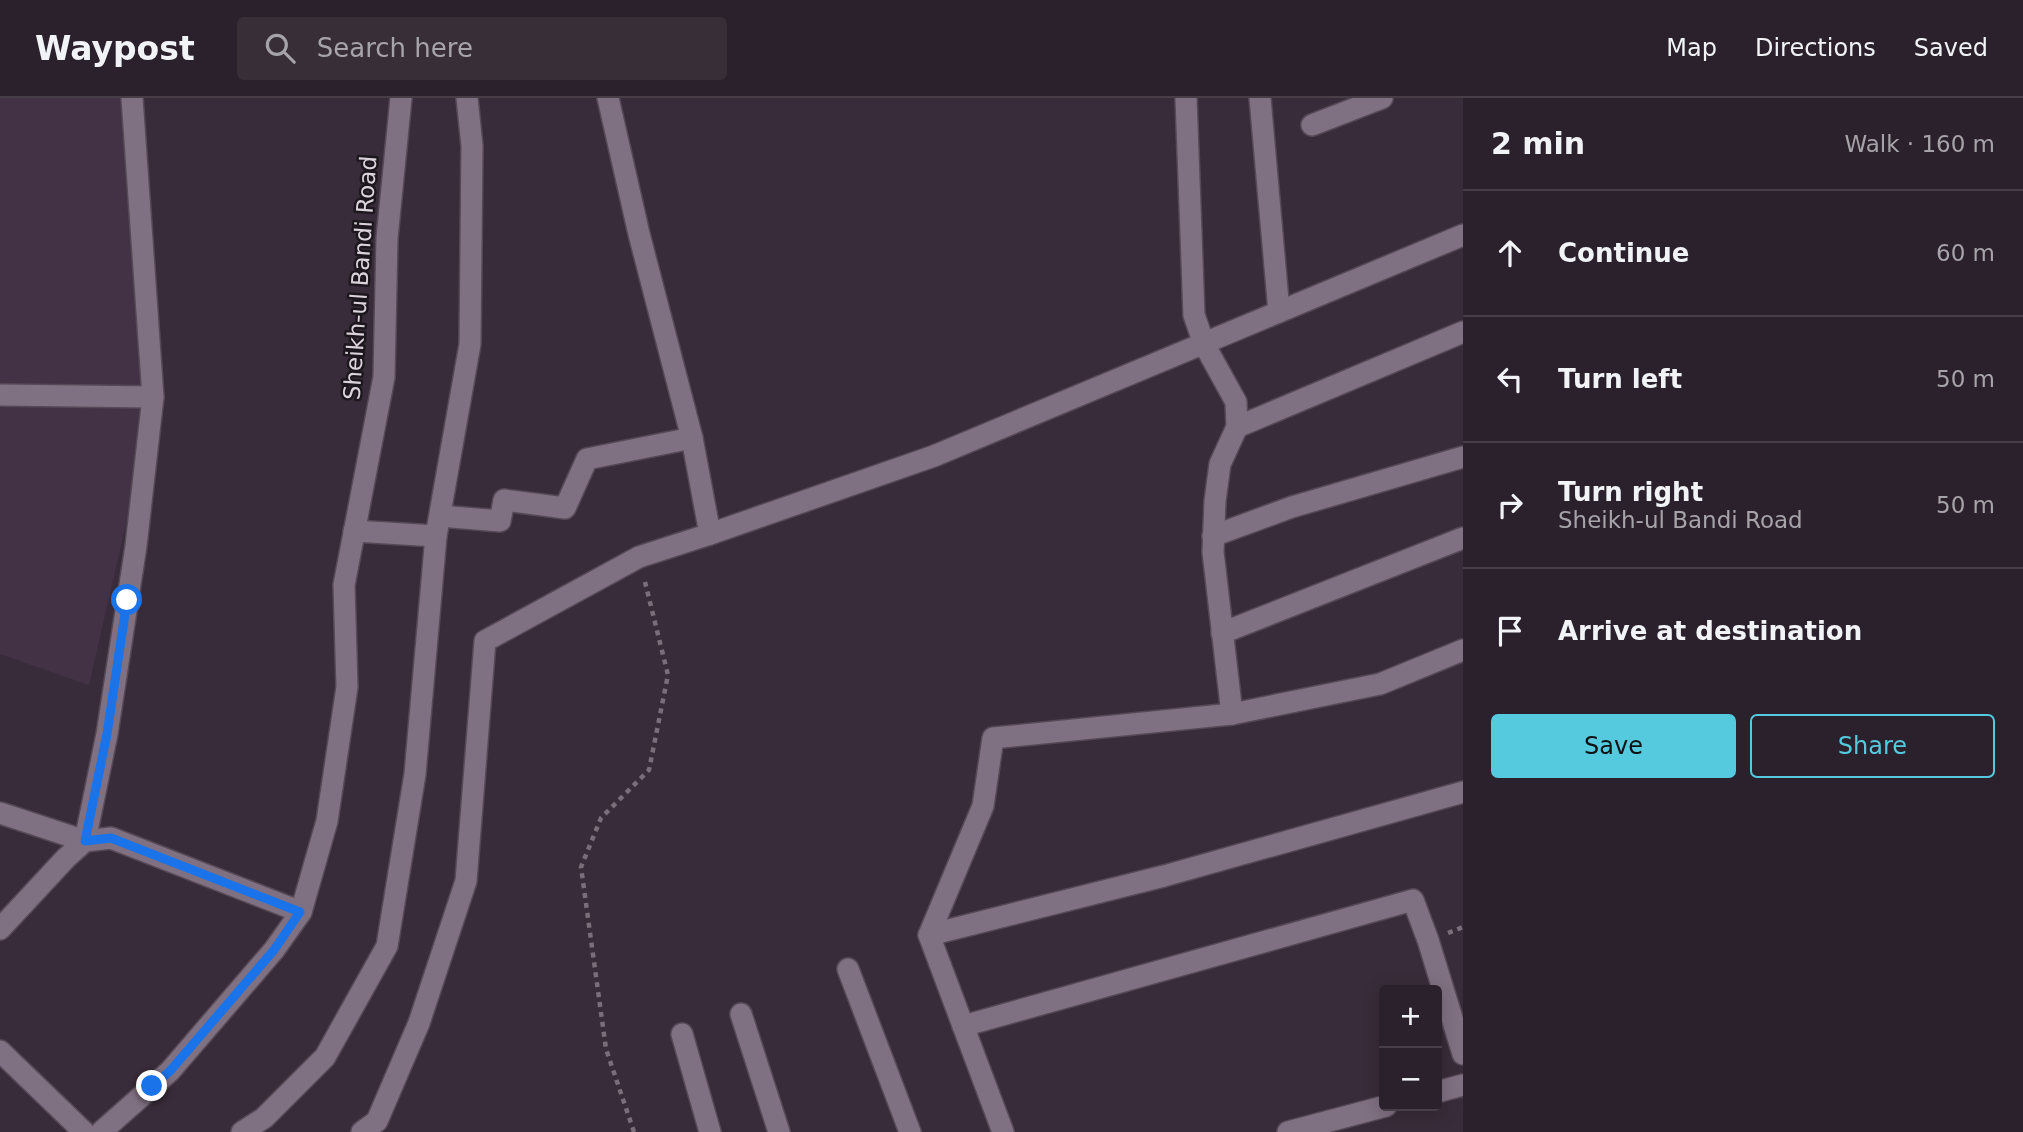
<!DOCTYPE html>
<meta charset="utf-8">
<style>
:root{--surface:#2b212c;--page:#372e38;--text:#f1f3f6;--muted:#a6a3a9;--line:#473e48;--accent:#55cadf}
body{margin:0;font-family:"DejaVu Sans",sans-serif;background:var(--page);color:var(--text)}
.controls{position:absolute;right:21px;bottom:21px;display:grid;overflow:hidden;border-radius:7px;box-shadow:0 4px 18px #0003}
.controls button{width:63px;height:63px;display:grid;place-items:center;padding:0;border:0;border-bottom:2px solid var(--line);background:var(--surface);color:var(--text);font:35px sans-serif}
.stop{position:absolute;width:21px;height:21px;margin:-16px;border:5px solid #1a73e8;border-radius:50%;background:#fff}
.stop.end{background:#1a73e8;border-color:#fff;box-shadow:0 2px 7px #0008}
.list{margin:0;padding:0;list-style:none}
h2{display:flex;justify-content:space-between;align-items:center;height:91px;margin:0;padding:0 28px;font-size:30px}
h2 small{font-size:23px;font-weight:400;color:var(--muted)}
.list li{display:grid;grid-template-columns:46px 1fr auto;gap:21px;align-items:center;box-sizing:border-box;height:126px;padding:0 28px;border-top:2px solid var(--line)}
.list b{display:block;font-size:26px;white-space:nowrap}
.list p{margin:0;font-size:23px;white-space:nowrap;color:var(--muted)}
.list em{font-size:23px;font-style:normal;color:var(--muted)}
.actions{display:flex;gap:14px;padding:21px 28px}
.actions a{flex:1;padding:16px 0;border:2px solid var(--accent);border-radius:7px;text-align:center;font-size:24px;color:var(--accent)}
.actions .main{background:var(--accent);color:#111}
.icon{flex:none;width:38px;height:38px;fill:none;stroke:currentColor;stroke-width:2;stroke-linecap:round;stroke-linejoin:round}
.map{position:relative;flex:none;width:1463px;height:1034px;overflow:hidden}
header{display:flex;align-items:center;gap:42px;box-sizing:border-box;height:98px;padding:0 35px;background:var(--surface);border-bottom:2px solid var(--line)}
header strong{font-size:33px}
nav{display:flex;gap:38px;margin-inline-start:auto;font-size:24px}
.search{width:490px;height:63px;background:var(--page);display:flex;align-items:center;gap:18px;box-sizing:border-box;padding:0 24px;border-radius:7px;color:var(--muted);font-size:26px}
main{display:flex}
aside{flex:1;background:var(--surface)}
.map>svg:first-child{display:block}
.built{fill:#433246}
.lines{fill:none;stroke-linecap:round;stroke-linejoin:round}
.minor-casing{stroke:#554956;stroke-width:24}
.path{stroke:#7a6e7b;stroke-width:4.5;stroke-dasharray:5 5;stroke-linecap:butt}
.minor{stroke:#807182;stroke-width:21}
.route{stroke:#1a73e8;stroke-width:9}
.labels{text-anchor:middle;stroke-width:5;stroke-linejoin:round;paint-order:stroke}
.street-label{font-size:23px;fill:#dcd3dd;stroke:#1c171d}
</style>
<header>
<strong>Waypost</strong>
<div class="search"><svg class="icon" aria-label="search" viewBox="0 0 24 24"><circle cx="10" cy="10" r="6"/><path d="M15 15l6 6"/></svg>Search here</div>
<nav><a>Map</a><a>Directions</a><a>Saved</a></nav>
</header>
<main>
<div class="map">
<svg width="1463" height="1034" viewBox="0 0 1463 1034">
<rect width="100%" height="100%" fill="#392c3a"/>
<polygon class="built" points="0,0 126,0 152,312 89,587 0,556"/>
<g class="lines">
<defs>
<g id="minor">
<polyline points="1260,0 1279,214"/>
<polyline points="1312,27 1382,0"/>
<polyline points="0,297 153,299"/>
<polyline points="1237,329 1463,234"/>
<polyline points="440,418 500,423 504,402 565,410 587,361 692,340 639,136 608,0"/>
<polyline points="354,433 436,438 470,246 472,48 467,0"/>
<polyline points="710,436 934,358 1463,137"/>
<polyline points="1213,438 1292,409 1463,359"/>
<polyline points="1222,535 1463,440"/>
<polyline points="1232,616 1380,586 1463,552"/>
<polyline points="0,715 85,743 107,636 136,448 153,299 132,0"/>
<polyline points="0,831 66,760 85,743 111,740 301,814"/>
<polyline points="929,837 1164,778 1463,694"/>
<polyline points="848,871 910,1034"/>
<polyline points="741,916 779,1034"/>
<polyline points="963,928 1413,802 1428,842 1463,956"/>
<polyline points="682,936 710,1034"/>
<polyline points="0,953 84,1034"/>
<polyline points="1437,994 1463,987"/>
<polyline points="101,1034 170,973 274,852 301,814 327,723 347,589 344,487 384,279 387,140 401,0"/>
<polyline points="242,1034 264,1020 325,959 387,848 415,676 436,438"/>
<polyline points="362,1034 377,1023 419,925 466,783 485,543 639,459 710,436 692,340"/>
<polyline points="1003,1034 929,837 983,708 993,640 1232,616 1213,454 1215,403 1220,366 1237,329 1236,304 1204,246 1194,217 1186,0"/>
<polyline points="1288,1034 1386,1008"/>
</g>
</defs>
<use href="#minor" class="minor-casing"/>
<g class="path">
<polyline points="1448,835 1463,829"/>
<polyline points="634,1034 606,951 581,769 601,720 649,672 668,577 645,484"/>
</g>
<use href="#minor" class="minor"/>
</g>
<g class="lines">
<polyline class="route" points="127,502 107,636 85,743 111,740 300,814 274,852 170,973 152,988"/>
</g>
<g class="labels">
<g class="street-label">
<text transform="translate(360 180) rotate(-86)" y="8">Sheikh-ul Bandi Road</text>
</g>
</g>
</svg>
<div class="controls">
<button>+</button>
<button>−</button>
</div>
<div class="stop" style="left:127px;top:502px"></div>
<div class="stop end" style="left:152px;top:988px"></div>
</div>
<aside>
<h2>2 min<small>Walk · 160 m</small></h2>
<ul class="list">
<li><svg class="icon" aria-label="ahead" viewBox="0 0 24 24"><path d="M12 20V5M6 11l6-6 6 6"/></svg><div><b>Continue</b></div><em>60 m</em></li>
<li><svg class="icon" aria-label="left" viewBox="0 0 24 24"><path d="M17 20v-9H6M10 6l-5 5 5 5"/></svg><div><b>Turn left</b></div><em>50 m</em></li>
<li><svg class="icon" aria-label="right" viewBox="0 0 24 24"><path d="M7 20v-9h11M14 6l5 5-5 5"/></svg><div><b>Turn right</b><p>Sheikh-ul Bandi Road</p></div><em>50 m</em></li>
<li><svg class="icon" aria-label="arrive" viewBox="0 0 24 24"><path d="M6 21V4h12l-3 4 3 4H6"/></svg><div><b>Arrive at destination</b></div></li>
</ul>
<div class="actions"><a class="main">Save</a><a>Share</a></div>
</aside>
</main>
